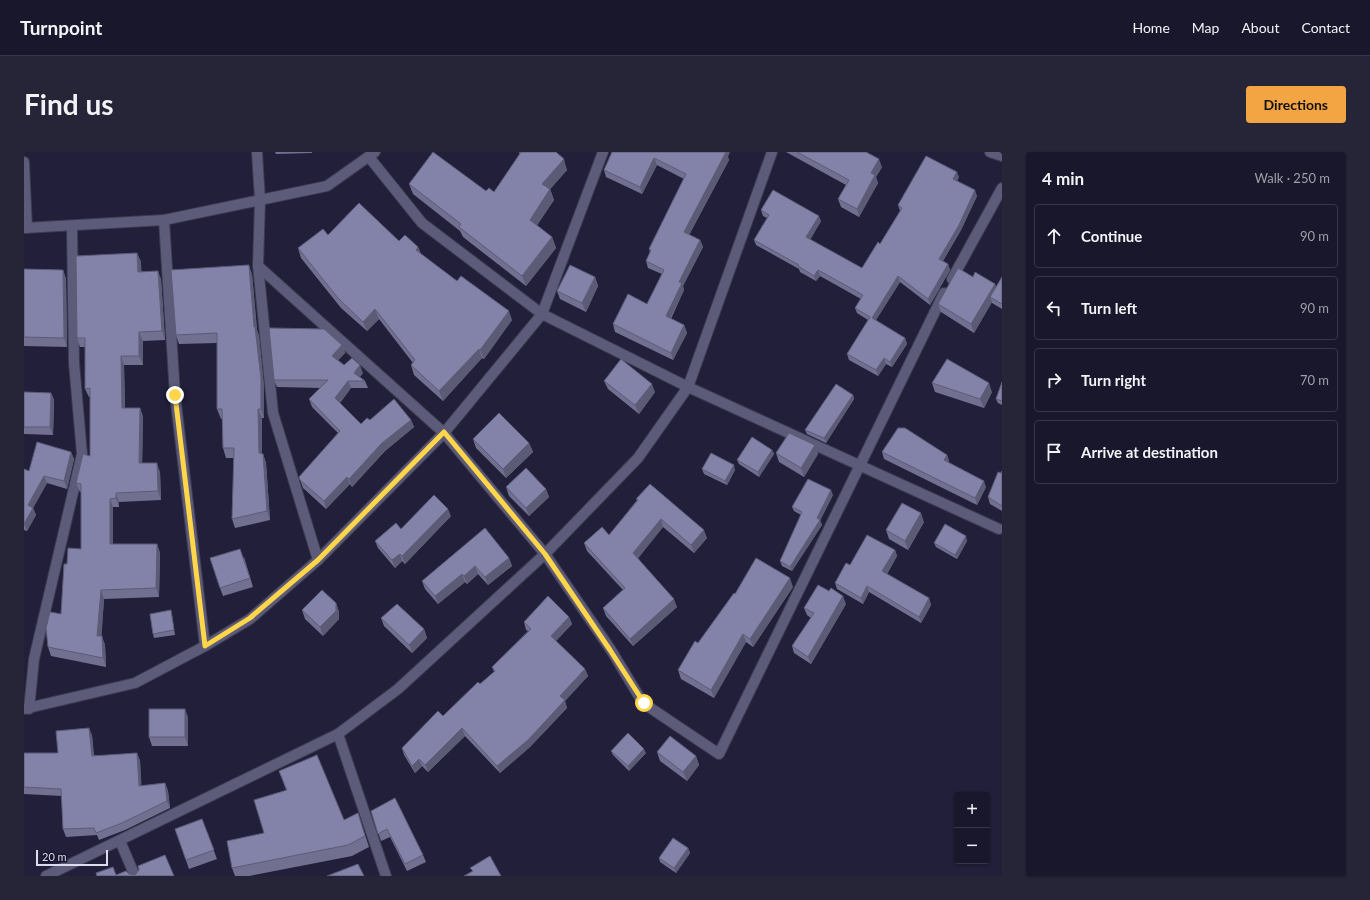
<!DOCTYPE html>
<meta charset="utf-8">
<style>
:root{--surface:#19172b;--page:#262437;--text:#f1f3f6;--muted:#9f9fa9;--line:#373647;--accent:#f3a443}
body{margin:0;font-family:Lato,sans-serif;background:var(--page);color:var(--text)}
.controls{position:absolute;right:12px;bottom:12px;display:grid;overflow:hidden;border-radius:4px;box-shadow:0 1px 3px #0004}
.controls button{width:36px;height:36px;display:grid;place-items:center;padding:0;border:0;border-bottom:1px solid var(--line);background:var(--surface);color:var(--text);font:20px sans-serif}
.scale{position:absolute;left:12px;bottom:10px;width:72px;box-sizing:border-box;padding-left:4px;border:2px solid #dcdcee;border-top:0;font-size:11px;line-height:14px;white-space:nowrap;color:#dcdcee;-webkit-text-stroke:3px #18152f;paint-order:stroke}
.stop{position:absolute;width:12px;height:12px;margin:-9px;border:3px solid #ffd54a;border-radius:50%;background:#fff}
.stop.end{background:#ffd54a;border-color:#fff;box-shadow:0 1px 4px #0008}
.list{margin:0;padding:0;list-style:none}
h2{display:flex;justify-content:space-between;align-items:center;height:52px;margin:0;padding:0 16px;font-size:17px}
h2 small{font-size:13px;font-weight:400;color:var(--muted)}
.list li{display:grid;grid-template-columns:26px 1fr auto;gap:12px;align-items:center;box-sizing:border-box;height:64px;margin:0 8px 8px;padding:0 8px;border:1px solid var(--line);border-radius:4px}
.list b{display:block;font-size:15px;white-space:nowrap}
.list em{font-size:13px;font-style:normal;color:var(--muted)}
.icon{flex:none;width:22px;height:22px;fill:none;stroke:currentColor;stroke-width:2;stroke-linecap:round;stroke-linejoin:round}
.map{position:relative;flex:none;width:978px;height:724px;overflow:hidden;border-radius:4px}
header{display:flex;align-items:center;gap:24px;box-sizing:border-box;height:56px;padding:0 20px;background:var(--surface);border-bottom:1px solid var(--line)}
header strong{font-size:19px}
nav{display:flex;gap:22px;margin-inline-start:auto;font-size:14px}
.intro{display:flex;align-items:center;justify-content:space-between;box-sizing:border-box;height:96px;padding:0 24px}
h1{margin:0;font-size:28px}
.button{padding:10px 18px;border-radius:4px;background:var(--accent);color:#111;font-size:14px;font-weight:700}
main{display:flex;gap:24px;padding:0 24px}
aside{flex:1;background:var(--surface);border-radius:4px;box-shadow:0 1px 3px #0004}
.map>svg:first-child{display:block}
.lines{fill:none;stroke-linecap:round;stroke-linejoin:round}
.minor-casing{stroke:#3d3b51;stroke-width:12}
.tertiary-casing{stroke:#3d3b51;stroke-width:12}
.minor{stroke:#5c5b79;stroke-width:10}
.tertiary{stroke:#5c5b79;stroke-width:10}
.wall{fill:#717091}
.shaded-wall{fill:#5c5b76}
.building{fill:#8382a9;stroke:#5c5b76}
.route{stroke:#ffd54a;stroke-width:5}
</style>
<header>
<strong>Turnpoint</strong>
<nav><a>Home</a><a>Map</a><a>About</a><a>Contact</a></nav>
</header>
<div class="intro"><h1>Find us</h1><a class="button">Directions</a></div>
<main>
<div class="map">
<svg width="978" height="724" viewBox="0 0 978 724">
<rect width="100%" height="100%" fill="#211f39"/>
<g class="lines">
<defs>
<g id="minor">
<polyline points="233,0 236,48 234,114 420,281 521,402 587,498 619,551 695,602 920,141"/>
<polyline points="966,0 978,4"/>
<polyline points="345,5 398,71 518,162 664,235 975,377"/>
<polyline points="0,10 3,76"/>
<polyline points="140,68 151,243 181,494"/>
<polyline points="234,114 249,261 294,408"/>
<polyline points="928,127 978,36"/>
<polyline points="0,557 111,531 181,494 226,467 294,408 420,281 518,162 579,0"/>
<polyline points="5,557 10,507 58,302 50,211 48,75"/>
<polyline points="314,582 362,724"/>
<polyline points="96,689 111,724"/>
<polyline points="22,724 314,582 374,537 521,402 614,306 664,235 748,0"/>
</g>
<polyline id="tertiary" points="0,76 140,68 236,48 303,34 351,0"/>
</defs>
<use href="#minor" class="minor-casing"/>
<use href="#tertiary" class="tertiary-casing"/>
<use href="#minor" class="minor"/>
<use href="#tertiary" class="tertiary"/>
</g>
<g class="wall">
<polygon points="251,0 288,0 288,1 252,2"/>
<polygon points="495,0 532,0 543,18 526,37 530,48 513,73 528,85 532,96 502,134 439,85 436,79 389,42 385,32 470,40 496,3"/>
<polygon points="588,0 704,5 705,8 665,83 676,88 679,95 659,134 660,138 647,167 660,173 663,181 649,208 591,180 589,172 623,152 638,122 624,116 622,109 626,100 625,97 660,27 633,13 618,42 582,25 580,18"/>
<polygon points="762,0 842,0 858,15 852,25 854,31 835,65 817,55 814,47 822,33"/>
<polygon points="935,25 933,29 953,44 937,78 919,109 924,112 926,118 906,153 876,130 852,168 881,186 883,192 868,215 862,212 854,224 825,208 823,202 844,168 833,161 831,156 837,147 796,124 792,129 776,120 775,117 732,93 730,88 743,66 739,64 737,58 797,69 786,88 838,116 856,92 876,59 874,53"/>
<polygon points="304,83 375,89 394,95 397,102 433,129 488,168 460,207 458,206 419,249 390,223 387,213 389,211 355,167 343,179 317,156 277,106 274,96"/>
<polygon points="113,101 117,110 117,119 137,127 141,188 119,189 119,213 100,213 101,256 116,256 119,265 118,311 136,320 137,348 95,350 95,355 89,355 89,392 133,392 136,401 135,445 80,447 77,484 81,493 82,515 27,504 24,495 37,462 43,412 57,397 57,340 56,340 52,331 66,304 66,245 65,245 61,237 61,195 56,195 53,186"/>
<polygon points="0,117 39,118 42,127 43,195 0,194"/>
<polygon points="228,122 233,178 235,184 240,235 240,266 238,266 238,302 239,302 242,311 246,368 211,376 208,367 210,306 202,306 199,296 198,267 197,267 193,257 193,191 155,192 152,183"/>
<polygon points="571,125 574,134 562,160 536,147 533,139"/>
<polygon points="949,125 971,132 972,136 978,125 978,157 968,151 968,150 950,181 917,160 914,152"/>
<polygon points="318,193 321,201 314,208 320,213 339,221 336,225 341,229 344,236 327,236 316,251 337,272 346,268 387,268 390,275 361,299 328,335 326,332 302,357 279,336 275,325 314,281 288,255 285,247 297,236 253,235 250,228"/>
<polygon points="580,229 631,240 615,262 584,237"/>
<polygon points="978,230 978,253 974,251 972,247"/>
<polygon points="908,231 968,240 960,256 911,240"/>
<polygon points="0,240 27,241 30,248 29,283 0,282"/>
<polygon points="829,243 830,247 802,291 783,282 781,278"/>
<polygon points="449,287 505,291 509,300 482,326 452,296"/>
<polygon points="791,293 794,302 780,325 755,310 752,301"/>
<polygon points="748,298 750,302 735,325 715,312 713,308"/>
<polygon points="47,300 50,307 43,337 23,331 9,356 12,363 3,379 0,378 0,317 5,319"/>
<polygon points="858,300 923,303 925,309 924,311 962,335 953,353 860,307"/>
<polygon points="678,317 711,318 703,333 680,322"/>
<polygon points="978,319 978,359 966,352 964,345"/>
<polygon points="482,335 522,337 525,345 505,364 485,344"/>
<polygon points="809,343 796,368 798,373 768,419 758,414 756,409 777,363 770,359 768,355"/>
<polygon points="612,347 683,386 670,401 639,375 614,406 653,455 609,494 582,464 579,456 599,438 563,399 560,391 585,383 613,348"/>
<polygon points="427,364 381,412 378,409 371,416 354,396 351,389 377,377"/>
<polygon points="900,370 884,398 865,387 862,378"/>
<polygon points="461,376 485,406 488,414 464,433 454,422 443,432 441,430 414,452 401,437 398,429"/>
<polygon points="943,389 933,407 912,395 910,391"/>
<polygon points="871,398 873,404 863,422 905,446 907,453 897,471 845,440 839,452 813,437 811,431 826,413"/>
<polygon points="220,405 229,435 199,444 196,436"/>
<polygon points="769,435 729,495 722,490 690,546 657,527 654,518 711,442"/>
<polygon points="312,451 315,460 315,467 299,484 281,467 278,458"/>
<polygon points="822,452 787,512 770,501 768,494 787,466 783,463 780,456"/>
<polygon points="148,463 151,483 130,486 129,482"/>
<polygon points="545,465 548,472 532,489 561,517 564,524 541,549 543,556 506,595 476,621 441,584 404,620 398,614 391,621 380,603 378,596 419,564 470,520 468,515 504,479 502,478 500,470"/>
<polygon points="357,466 400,477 403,486 388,501 360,474"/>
<polygon points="164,565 164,594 128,594 125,585"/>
<polygon points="68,583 70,603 116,608 117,634 141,631 144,639 146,656 101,678 75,688 73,683 42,685 39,677 38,644 0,642 0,601 34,601"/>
<polygon points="587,599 622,601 605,619 589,603"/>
<polygon points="633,600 672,604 675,613 663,629 636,609"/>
<polygon points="255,619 320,668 334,661 345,695 328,704 225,724 211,724 208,716 240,681 262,638"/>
<polygon points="347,659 399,703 402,710 383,719 366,685 357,689"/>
<polygon points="178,667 193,707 165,717 151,677"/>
<polygon points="664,696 666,701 652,721 636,710 635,706"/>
</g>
<g class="shaded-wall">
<polygon points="700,0 706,0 704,5 705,8 663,87 660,80"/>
<polygon points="630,6 633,13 618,42 616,35"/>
<polygon points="540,7 543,18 522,42 518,32"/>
<polygon points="855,7 858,15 852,25 854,31 835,65 833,57 847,21"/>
<polygon points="933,20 935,25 931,33 929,27"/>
<polygon points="526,37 530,48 510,78 506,68"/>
<polygon points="951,38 953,44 937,78 917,112 915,107"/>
<polygon points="795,64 797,69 784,91 782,85"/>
<polygon points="528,85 532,96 502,134 498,124"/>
<polygon points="676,88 679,95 659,134 660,138 644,171 642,164 655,130"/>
<polygon points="394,95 398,104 392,98"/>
<polygon points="113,101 117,110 118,128 114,120"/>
<polygon points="924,112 926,118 906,153 904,147"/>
<polygon points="225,113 228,122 233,178 235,184 240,235 240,266 237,257"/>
<polygon points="39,118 42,127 43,195 40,186"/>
<polygon points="794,118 796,124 792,129 790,124"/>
<polygon points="134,119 137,127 141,188 138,179"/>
<polygon points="874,124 876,130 850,171 848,166"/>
<polygon points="571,125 574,134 562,160 558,151"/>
<polygon points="971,132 974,141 966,145 968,150 950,181 947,172"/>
<polygon points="351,157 355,167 343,179 339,170"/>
<polygon points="485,159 488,168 460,207 456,198"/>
<polygon points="660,173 663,181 649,208 647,201"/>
<polygon points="115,180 119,189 119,213 115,204"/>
<polygon points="881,186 883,192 868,215 866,210"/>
<polygon points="318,193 321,201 311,212 308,204"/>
<polygon points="455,197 458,206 419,249 415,239"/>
<polygon points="97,204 100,213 101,265 98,256"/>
<polygon points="860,206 862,212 854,224 852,218"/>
<polygon points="336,213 339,221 333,228 330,221"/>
<polygon points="324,229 327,236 314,253 311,246"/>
<polygon points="965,231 968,240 960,256 956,247"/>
<polygon points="628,232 631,240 615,262 611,253"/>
<polygon points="27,241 30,248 29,283 26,275"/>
<polygon points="829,243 830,247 802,291 800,286"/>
<polygon points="116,256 119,265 118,320 115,311"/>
<polygon points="234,257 238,266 238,311 235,301"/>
<polygon points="387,268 390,275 361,299 328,335 325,327 358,291"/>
<polygon points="505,291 509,300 482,326 479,317"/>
<polygon points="791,293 794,302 780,325 777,316"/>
<polygon points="748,298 750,302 735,325 734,320"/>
<polygon points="47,300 50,307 43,337 40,329"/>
<polygon points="239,302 242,311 246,368 243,359"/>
<polygon points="923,303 925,309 922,315 920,308"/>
<polygon points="133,311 136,320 137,348 134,339"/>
<polygon points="710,313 711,318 703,333 701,329"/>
<polygon points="20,324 23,331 9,356 12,363 3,379 0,372 4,353"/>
<polygon points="323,325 326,332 302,357 300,349"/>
<polygon points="960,329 962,335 953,353 951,346"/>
<polygon points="522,337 525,345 505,364 502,356"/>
<polygon points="807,338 809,343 796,369 796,368 798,373 768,419 766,415 793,366"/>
<polygon points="92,341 95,350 95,355 92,346"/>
<polygon points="86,347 89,355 89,401 86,392"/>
<polygon points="424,357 427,364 381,412 378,404"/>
<polygon points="897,361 900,370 884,398 881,389"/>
<polygon points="637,367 639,375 612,409 609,401"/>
<polygon points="680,378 683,386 670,401 667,393"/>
<polygon points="942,384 943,389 933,407 931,403"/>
<polygon points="133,392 136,401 135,445 132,436"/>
<polygon points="871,398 873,404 861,426 858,419"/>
<polygon points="376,402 378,409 371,416 368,408"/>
<polygon points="485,406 488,414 464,433 461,425"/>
<polygon points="451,414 454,422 443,432 440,424"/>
<polygon points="438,422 441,430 414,452 411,444"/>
<polygon points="766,426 769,435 729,495 726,487"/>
<polygon points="843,434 845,440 839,452 837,446"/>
<polygon points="77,438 80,447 77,493 73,484"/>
<polygon points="819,444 822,452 787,512 784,505"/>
<polygon points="905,446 907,453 897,471 895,465"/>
<polygon points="650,447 653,455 609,494 606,487"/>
<polygon points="312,451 315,460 315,467 299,484 296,475"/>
<polygon points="545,465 548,472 529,492 527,484"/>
<polygon points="400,477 403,486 388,501 385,493"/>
<polygon points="719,482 722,490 690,546 687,538"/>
<polygon points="78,484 81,493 82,515 79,506"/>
<polygon points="561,517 564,524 541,549 543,556 506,595 476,621 473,614 536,544"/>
<polygon points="161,557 164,565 164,594 161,585"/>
<polygon points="65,576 68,583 70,611 68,604"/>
<polygon points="438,576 441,584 404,620 401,613"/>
<polygon points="620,597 622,601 605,619 604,614"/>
<polygon points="113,601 116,608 118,642 115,634"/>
<polygon points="672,604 675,613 663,629 659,620"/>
<polygon points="395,607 398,614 391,621 388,614"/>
<polygon points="141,631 144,639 146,656 143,649"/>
<polygon points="664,696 666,701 652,721 650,716"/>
</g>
<g class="building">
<polygon points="409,0 462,39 465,36 470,40 497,0 496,0 532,0 540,7 518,32 526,37 506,68 528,85 498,124 435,75 437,72 385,32"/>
<polygon points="588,0 702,0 660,80 676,88 655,130 658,131 642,164 660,173 647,201 589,172 604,142 623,152 640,118 622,109 627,98 625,97 662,22 630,6 616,35 580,18"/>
<polygon points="773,0 842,0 855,7 847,21 851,23 833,57 814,47 825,28"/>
<polygon points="902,4 933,20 929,27 951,38 935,73 915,107 924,112 904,147 874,124 848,166 881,186 866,210 860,206 852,218 823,202 846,165 831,156 839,143 794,118 790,124 774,114 775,113 730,88 745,63 737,58 749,38 795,64 782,85 838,116 854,90 856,92 878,56 874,53"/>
<polygon points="335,51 375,89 381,83 394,95 392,98 433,129 437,124 485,159 456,198 455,197 415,239 387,213 391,208 351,157 339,170 314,146 274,96 299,77 304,83"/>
<polygon points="113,101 114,120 134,119 138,179 115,180 115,204 97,204 98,256 116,256 115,311 133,311 134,339 92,341 92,346 86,347 86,392 133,392 132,436 77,438 73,484 78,484 79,506 24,495 22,476 26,460 37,462 40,412 43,412 44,396 57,397 57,332 52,331 59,302 66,304 66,236 61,237 61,186 53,186 52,104"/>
<polygon points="225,113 230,175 231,175 237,226 237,257 234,257 235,301 239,302 243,359 208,367 210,296 199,296 198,257 193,257 193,181 152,183 147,118"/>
<polygon points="546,113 571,125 558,151 533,139"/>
<polygon points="934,116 949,125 951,120 971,132 947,172 914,152"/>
<polygon points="0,117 39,118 40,186 0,185"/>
<polygon points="978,125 978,152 966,145"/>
<polygon points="245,176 300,177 318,193 308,204 320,213 328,206 336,213 330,221 341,229 324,229 311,246 337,272 343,266 346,268 370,247 387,268 358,291 325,327 323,325 300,349 276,328 275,325 316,279 285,247 304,228 250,228"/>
<polygon points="597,207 628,232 611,253 580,229"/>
<polygon points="923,207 965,231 956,247 908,231"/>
<polygon points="978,230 978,249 972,247"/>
<polygon points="812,232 829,243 800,286 781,278"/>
<polygon points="0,240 27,241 26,275 0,275"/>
<polygon points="475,261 505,291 479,317 449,287"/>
<polygon points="874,276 881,276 923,303 920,308 960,329 951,346 858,300"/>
<polygon points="765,281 791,293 777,316 752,301"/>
<polygon points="728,285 748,298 734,320 713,308"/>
<polygon points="13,290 47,300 40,329 20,324 4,353 9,356 0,372 0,317 5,319"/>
<polygon points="687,301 710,313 701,329 678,317"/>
<polygon points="502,316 522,337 502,356 482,335"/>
<polygon points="978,319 978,354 964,345 974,320 977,321"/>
<polygon points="784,327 807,338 793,366 796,368 766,415 756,409 778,360 768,355"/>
<polygon points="626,332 680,378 667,393 637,367 609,401 650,447 606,487 579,456 601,436 560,391 578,375 585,383 614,348 612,347"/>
<polygon points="410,343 424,357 378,404 376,402 368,408 351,389 372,371 377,377"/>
<polygon points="878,351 897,361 881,389 862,378"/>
<polygon points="921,372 942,384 931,403 910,391"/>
<polygon points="461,376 485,406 461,425 451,414 440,424 438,422 411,444 398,429"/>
<polygon points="843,383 871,398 858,419 905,446 895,465 843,434 837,446 811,431 822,411 826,413"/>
<polygon points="216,397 226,426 196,436 186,406"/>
<polygon points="732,406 766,426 726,487 719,482 687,538 654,518 671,489 674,491 710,441 711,442"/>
<polygon points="794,433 805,439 807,436 819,444 784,505 768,494 790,461 780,456"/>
<polygon points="298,438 312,451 312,459 296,475 278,458"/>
<polygon points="524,444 545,465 527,484 561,517 536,544 541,548 504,588 473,614 438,576 401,613 395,607 388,614 378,596 414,559 419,564 454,530 456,532 471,519 468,515 507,477 500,470"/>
<polygon points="373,452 400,477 385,493 357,466"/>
<polygon points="147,458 150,478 129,482 126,462"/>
<rect x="125" y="557" width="36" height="28"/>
<polygon points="65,576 68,604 113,601 115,634 141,631 143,649 98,671 72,681 70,676 39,677 37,637 0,635 0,601 34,601 32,579"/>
<polygon points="604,581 620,597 604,614 587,599"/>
<polygon points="646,584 672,604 659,620 633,600"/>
<polygon points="293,603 320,668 334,661 341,684 324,693 208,716 203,689 240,681 230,648 263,638 255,619"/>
<polygon points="371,646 399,703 381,712 363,677 354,682 347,659"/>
<polygon points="178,667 190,698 162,708 151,677"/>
<polygon points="649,686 664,696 650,716 635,706"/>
<polygon points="141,703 150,724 73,724 72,721 89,715 92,723 102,719 105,722 111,723 115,718 114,714"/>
<polygon points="466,704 477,724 440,724 449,719 446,716"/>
<polygon points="334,712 340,724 303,724"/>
</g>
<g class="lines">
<polyline class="route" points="151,243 181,494 226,466 294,408 420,280 521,402 586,498 620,551"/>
</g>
</svg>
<div class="controls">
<button>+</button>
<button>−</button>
</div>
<div class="scale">20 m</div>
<div class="stop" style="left:620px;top:551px"></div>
<div class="stop end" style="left:151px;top:243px"></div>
</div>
<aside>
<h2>4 min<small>Walk · 250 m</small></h2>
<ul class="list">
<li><svg class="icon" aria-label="ahead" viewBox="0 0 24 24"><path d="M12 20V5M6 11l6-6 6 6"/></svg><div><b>Continue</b></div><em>90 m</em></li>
<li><svg class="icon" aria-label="left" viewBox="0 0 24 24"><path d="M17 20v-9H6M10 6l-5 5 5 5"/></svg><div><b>Turn left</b></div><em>90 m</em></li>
<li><svg class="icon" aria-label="right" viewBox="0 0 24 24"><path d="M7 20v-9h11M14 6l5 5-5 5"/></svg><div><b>Turn right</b></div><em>70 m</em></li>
<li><svg class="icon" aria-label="arrive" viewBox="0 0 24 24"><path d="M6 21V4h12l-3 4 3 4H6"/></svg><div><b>Arrive at destination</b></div></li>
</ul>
</aside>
</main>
